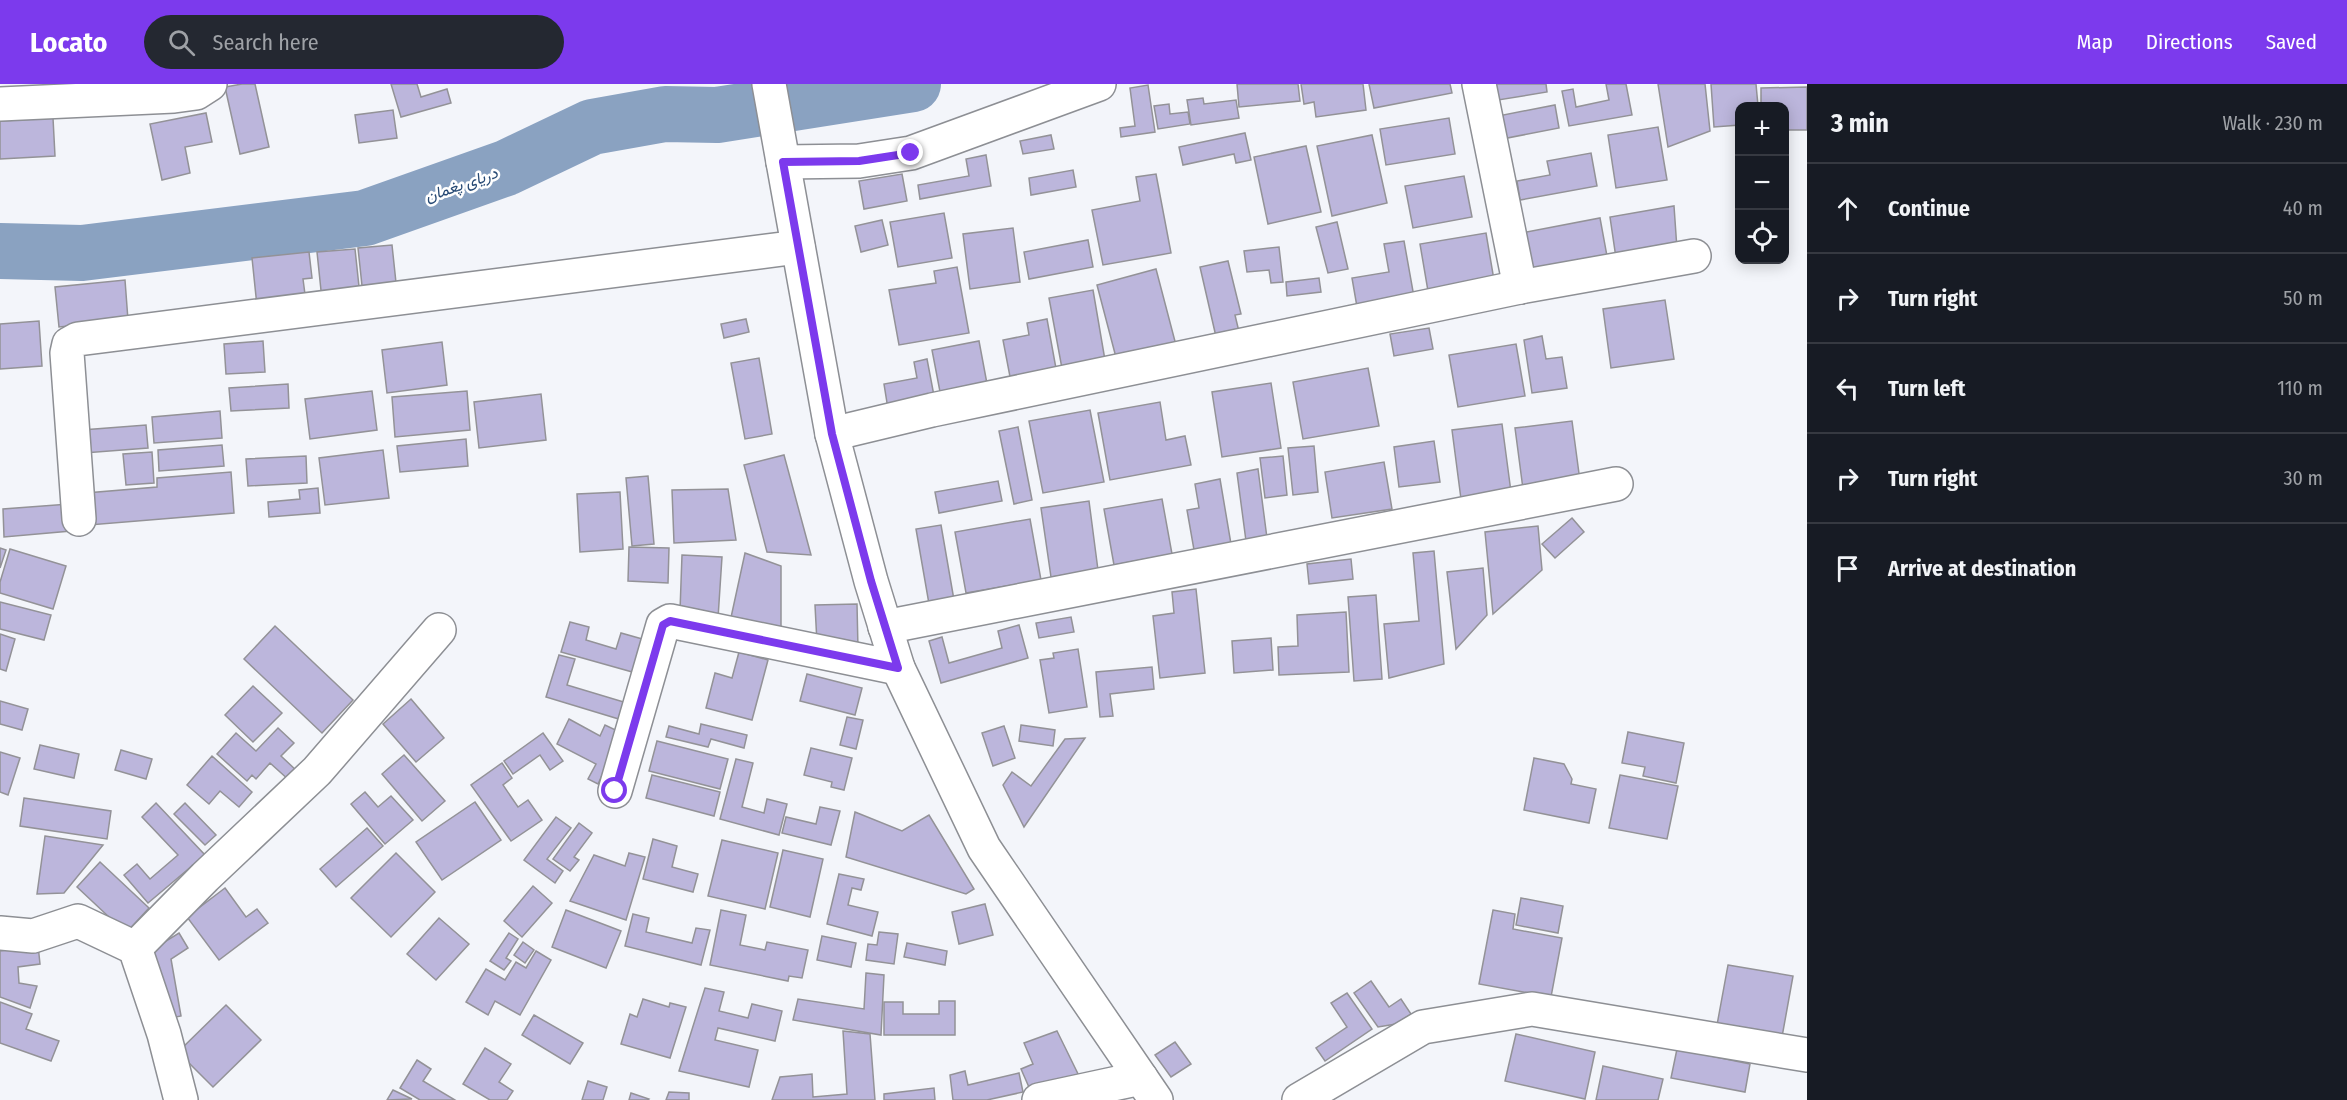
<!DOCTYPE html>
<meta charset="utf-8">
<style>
:root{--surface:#171b24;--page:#242831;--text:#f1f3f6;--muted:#9ea1a6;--line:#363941;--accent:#7c3aed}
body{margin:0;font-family:"Fira Sans Condensed",Vazirmatn,sans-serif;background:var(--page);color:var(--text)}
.controls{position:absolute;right:18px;top:18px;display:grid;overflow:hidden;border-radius:12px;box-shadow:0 3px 15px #0003}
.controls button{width:54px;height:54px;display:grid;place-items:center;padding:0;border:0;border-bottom:2px solid var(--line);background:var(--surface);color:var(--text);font:30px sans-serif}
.stop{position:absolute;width:18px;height:18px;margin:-14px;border:4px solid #7c3aed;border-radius:50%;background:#fff}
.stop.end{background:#7c3aed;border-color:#fff;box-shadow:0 2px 6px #0008}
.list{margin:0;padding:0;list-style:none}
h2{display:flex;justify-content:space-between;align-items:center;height:78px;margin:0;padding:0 24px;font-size:26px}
h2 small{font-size:20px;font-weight:400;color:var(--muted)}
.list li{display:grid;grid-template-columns:39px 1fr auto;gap:18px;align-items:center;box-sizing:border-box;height:90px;padding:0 24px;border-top:2px solid var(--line)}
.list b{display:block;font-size:22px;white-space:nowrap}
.list em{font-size:20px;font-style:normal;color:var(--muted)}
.icon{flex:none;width:33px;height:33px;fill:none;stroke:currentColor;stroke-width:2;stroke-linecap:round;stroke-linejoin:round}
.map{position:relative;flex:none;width:1807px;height:1016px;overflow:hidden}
header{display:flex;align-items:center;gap:36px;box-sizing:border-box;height:84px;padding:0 30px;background:var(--accent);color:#fff}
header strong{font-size:28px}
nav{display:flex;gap:33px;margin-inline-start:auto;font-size:21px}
.search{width:420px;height:54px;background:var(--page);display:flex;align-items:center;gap:15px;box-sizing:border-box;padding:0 21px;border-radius:33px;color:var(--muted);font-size:22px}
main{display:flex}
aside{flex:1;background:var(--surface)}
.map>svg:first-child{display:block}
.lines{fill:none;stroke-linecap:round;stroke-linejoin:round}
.river{stroke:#8aa2c1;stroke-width:56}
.building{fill:#bcb6dc;stroke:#939297;stroke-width:1.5}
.street-casing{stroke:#8d8f94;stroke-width:36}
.secondary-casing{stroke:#8d8f94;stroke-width:36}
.street{stroke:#fff;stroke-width:33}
.secondary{stroke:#fff;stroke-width:33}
.route{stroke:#7c3aed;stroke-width:8}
.labels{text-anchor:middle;stroke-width:5;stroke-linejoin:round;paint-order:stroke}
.water-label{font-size:16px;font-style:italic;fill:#264974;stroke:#fff}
</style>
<header>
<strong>Locato</strong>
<div class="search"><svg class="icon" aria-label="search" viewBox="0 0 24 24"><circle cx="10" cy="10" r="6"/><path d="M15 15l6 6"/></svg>Search here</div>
<nav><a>Map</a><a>Directions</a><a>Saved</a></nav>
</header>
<main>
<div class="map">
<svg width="1807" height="1016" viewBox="0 0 1807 1016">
<rect width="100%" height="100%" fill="#f3f5fa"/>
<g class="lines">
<polyline class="river" points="0,167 82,169 365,134 506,84 592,43 665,30 717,31 913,0"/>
</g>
<g class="building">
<polygon points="242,0 255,0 269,63 240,70 225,3"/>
<polygon points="391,0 417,0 421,13 447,5 451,19 401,33"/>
<polygon points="1237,0 1298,0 1300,17 1239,23"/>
<polygon points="1301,0 1363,0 1366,26 1316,33 1314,18 1304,20"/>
<polygon points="1369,0 1450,0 1452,9 1374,24"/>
<polygon points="1489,0 1546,0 1547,8 1492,17"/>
<polygon points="1606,0 1626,0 1632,31 1569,42 1562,7 1573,5 1576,23 1609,16"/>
<polygon points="1658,0 1705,0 1710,47 1668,63"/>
<polygon points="1711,0 1756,0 1758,22 1740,22 1740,41 1714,43"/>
<polygon points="1148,1 1155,48 1121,53 1120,44 1135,42 1130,4"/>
<polygon points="1807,3 1807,46 1784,46 1784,22 1761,22 1761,4"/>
<polygon points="1203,14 1204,20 1236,16 1239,34 1191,41 1187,16"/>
<polygon points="1169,20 1170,30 1188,28 1190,40 1158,45 1154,22"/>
<polygon points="1555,21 1559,44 1502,55 1498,32"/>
<polygon points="393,26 397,54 359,59 355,31"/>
<polygon points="206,29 212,58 185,63 190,89 162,96 150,40"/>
<polygon points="53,34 55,72 0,75 0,37"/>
<polygon points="1449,34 1455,70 1386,81 1380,45"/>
<polygon points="1658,43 1667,96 1616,104 1608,51"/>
<polygon points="1245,49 1251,76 1236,79 1234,70 1183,81 1179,63"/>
<polygon points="1051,51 1054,65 1023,70 1020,57"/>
<polygon points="1372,51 1387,119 1332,132 1317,62"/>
<polygon points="1306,62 1321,128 1268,140 1254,73"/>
<polygon points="1591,69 1597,102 1520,116 1517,97 1550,91 1547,77"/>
<polygon points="986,71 991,102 920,115 918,101 969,92 966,75"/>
<polygon points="1073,86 1076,103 1031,111 1029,94"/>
<polygon points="902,90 907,117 864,125 859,97"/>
<polygon points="1156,90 1171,169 1103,181 1092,126 1140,117 1136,93"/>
<polygon points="1464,92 1472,133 1413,144 1405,102"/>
<polygon points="1674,122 1677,165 1616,174 1610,133"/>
<polygon points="944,129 952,174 898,183 890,138"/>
<polygon points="1600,134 1607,172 1528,187 1521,149"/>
<polygon points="882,136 888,161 861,168 855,142"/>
<polygon points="1337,138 1348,185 1328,189 1316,143"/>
<polygon points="1013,144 1020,198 970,205 963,150"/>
<polygon points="1486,149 1495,202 1429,213 1420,160"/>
<polygon points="1088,156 1093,183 1029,195 1024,168"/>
<polygon points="1404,157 1414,213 1357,223 1352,194 1389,188 1384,160"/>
<polygon points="392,161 397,208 363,211 358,164"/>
<polygon points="1279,163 1283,198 1271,199 1269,186 1247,188 1244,167"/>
<polygon points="355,165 360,212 322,216 317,168"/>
<polygon points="309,168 312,194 303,195 306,218 257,222 252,174"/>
<polygon points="1228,177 1241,230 1235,231 1240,252 1217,257 1200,183"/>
<polygon points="957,183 969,249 899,261 889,206 936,199 934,187"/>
<polygon points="1156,185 1177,265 1118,281 1097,201"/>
<polygon points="1319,194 1321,208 1287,212 1286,198"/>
<polygon points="125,196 128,236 59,243 55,203"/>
<polygon points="1093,206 1106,282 1063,290 1049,214"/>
<polygon points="1665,216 1674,275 1611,284 1603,225"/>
<polygon points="746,235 749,248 724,254 721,240"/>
<polygon points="1047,235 1057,290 1011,298 1003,256 1029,251 1027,239"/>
<polygon points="39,237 42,282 0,285 0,240"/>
<polygon points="1429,244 1433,265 1394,272 1390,250"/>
<polygon points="1542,252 1546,275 1562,273 1567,304 1532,309 1524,256"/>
<polygon points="263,257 265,288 226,290 224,260"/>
<polygon points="979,257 988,305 941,313 932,266"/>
<polygon points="442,258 447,301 387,309 382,266"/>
<polygon points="1516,260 1525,312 1458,323 1449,271"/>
<polygon points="759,274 772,350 745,355 731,279"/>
<polygon points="927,275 935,317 888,325 884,300 917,294 914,278"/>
<polygon points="1368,284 1379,342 1303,355 1293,298"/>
<polygon points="1271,299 1281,364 1222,373 1212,308"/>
<polygon points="288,300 289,324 231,327 229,304"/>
<polygon points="372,307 377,346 310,355 305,315"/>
<polygon points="467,307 470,346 395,353 392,313"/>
<polygon points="541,310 546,356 479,364 474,318"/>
<polygon points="1160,318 1166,356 1185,352 1191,381 1110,396 1098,329"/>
<polygon points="1090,326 1104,398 1043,409 1029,337"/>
<polygon points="220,327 222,354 154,359 152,333"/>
<polygon points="1572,337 1580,397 1523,405 1515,344"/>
<polygon points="1502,340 1511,408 1461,415 1452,346"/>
<polygon points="146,341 148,364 84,369 82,346"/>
<polygon points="1018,343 1032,416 1014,420 999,347"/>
<polygon points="466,355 468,382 400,388 397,362"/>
<polygon points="1434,357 1440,398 1399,403 1394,363"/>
<polygon points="222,361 224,382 159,387 158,366"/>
<polygon points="1314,362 1318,408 1293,411 1288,364"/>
<polygon points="383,366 389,414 325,421 319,374"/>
<polygon points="152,368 154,399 126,401 123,370"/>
<polygon points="784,371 811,471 767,468 744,381"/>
<polygon points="306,372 307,399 248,402 246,375"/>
<polygon points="1283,372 1287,411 1265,414 1260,374"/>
<polygon points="1384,378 1392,425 1332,434 1325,388"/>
<polygon points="1258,385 1267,454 1246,457 1237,389"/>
<polygon points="231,388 234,429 89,441 86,409 157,403 157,394"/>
<polygon points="648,392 654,460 632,462 626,394"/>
<polygon points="1220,395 1231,460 1194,466 1187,426 1199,424 1195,400"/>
<polygon points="998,397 1002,417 939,429 935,408"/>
<polygon points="318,404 320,429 269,433 268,418 300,415 299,406"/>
<polygon points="728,405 736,456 674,459 672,406"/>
<polygon points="620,408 623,465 580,468 577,410"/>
<polygon points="1162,415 1172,470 1114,481 1104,425"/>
<polygon points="1089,417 1098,486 1051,493 1041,424"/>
<polygon points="69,420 71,447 4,453 3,425"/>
<polygon points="1572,434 1584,448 1555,474 1542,460"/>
<polygon points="1030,435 1041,496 966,509 955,448"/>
<polygon points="941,441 954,516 929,520 916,445"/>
<polygon points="1538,442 1542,486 1493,530 1485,448"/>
<polygon points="629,463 669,464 668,499 628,497"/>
<polygon points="0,464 6,466 0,484"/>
<polygon points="10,465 66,482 53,525 0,509 0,498"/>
<polygon points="1434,467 1444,580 1389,594 1384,540 1419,537 1413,469"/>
<polygon points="745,469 781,482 781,551 730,538"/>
<polygon points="682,471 722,473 718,534 680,527"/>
<polygon points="1351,475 1353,495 1309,500 1307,480"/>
<polygon points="1483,484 1487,531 1456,565 1447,488"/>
<polygon points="1196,505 1205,589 1160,594 1153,532 1174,529 1172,508"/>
<polygon points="1376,511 1382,595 1354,597 1348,513"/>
<polygon points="0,518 51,531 44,556 0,545"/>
<polygon points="857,520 858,565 817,559 815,521"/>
<polygon points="1346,528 1349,588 1279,591 1278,563 1298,562 1297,531"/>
<polygon points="1071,533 1074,548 1039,554 1036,539"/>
<polygon points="570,538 589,543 586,556 616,565 621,549 653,558 643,591 561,568"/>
<polygon points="1019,541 1028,574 941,599 929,557 942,553 949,579 1002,564 998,547"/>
<polygon points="275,542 353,616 322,649 244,575"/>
<polygon points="0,550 15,555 6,587 0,585"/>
<polygon points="1271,554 1273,586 1234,589 1232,557"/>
<polygon points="1078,565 1087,623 1049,629 1040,576 1054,574 1053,569"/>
<polygon points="739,568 768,576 752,636 706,624 715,589 732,594"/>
<polygon points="559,571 575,575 567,601 627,619 622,636 546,613"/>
<polygon points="1152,583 1154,605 1110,610 1113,632 1100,633 1096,588"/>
<polygon points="807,590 862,604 855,631 800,617"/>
<polygon points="253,602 282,629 253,658 225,631"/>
<polygon points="411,615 444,654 416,678 383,640"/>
<polygon points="0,617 28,625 22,646 0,640"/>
<polygon points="847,633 863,636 856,665 840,661"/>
<polygon points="569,635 600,652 605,641 622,649 598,700 588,695 596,680 557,660"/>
<polygon points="701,640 747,651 744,664 711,655 708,663 666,653 669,642 699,650"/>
<polygon points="1021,641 1055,646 1053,662 1019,657"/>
<polygon points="1004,642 1015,674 993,682 982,649"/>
<polygon points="278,644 294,659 281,672 298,688 290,697 270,679 256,695 252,691 247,697 217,670 236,649 256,667"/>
<polygon points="1628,648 1684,659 1676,699 1643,692 1645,683 1622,679"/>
<polygon points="543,649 563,677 550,686 540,671 513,690 504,677"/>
<polygon points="1085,654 1024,743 1003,701 1012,688 1031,702 1065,655"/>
<polygon points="657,657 728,675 720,705 649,687"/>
<polygon points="40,661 79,670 74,694 34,685"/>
<polygon points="811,664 852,674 844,706 831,703 832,698 804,691"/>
<polygon points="121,666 152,675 146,695 115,686"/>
<polygon points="0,668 20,674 8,711 0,708"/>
<polygon points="404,671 445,717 422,737 382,690"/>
<polygon points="212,672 252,708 239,723 220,707 209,720 187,701"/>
<polygon points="1534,674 1564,680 1572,695 1571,700 1596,705 1589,739 1524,726"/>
<polygon points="736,675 753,679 742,723 764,729 767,715 787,720 779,751 720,735"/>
<polygon points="502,679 512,694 503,701 518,723 528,716 542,736 511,757 471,701"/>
<polygon points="652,691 720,708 714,732 646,714"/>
<polygon points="1620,691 1678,702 1667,755 1609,744"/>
<polygon points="365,708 378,723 391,712 413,736 385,760 351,720"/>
<polygon points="24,714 111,727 107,755 20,742"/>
<polygon points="475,718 501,756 442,796 416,758"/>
<polygon points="156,719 205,771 148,819 124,791 137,780 150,795 178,771 142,733"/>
<polygon points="185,719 216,751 205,761 174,730"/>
<polygon points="820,723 840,727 831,761 782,749 786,733 816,740"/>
<polygon points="855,728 902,747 929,731 974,805 966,810 846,773"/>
<polygon points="556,733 571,744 547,775 563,787 555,799 524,776"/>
<polygon points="579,739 592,749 574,773 579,776 570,787 553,775"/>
<polygon points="367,744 383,762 336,803 320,785"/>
<polygon points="45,752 103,761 64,809 37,810"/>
<polygon points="653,755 677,762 672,783 698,790 693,808 643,795"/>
<polygon points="722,756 778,769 765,825 708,812"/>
<polygon points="783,766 823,775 810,833 770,823"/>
<polygon points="396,769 435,808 391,853 351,814"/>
<polygon points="629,769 645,773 626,836 570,817 594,771 625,782"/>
<polygon points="100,778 149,824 126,849 77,803"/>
<polygon points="839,790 864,795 861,806 852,804 848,821 878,828 872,852 827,840"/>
<polygon points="533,802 552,819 522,853 504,837"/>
<polygon points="225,804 246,833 257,825 268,839 219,876 187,833"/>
<polygon points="1521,814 1563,822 1558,849 1516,841"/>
<polygon points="985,820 993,851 959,860 952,828"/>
<polygon points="566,826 621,847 606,884 552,863"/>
<polygon points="721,826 746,831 740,861 765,866 767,858 808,866 802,894 789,892 788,897 710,881"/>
<polygon points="1493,826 1515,830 1513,845 1562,854 1551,913 1479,900"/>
<polygon points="633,830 649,834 646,848 692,859 696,844 710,846 701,881 625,862"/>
<polygon points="439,834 469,860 436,896 407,870"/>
<polygon points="879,848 898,850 894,880 866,876 868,860 877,861"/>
<polygon points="179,849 188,864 171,875 181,932 166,935 148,868"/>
<polygon points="509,849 518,855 506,874 511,877 504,886 490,877"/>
<polygon points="822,852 856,859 851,883 817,876"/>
<polygon points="523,858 534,866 525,879 514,871"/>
<polygon points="907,859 947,867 945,881 904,873"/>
<polygon points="38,861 40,880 18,883 19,899 37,902 30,924 0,913 0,867"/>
<polygon points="536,867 551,876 520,931 495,917 488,931 466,918 486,885 505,896 516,878 526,884"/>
<polygon points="1728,881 1793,892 1782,953 1717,941"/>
<polygon points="866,889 884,891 881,951 793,936 798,915 864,925"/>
<polygon points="1371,897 1389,923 1401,915 1411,930 1396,940 1378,943 1354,909"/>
<polygon points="705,904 724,908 719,927 748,934 752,920 782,927 775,957 718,944 715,956 758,966 749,1003 679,987"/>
<polygon points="1347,909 1372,945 1325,977 1316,964 1347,943 1331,919"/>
<polygon points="643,915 669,923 670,919 686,923 670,974 621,960 630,930 637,933"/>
<polygon points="939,917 955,917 955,951 884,951 884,918 903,918 903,930 939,930"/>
<polygon points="0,918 32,930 26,945 59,957 51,977 0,959"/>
<polygon points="226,921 261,956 213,1003 178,968"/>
<polygon points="534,931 583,959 570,980 522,951"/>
<polygon points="843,947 870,950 875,1016 772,1016 780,993 812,990 813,1013 847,1010"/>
<polygon points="1057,947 1082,998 1032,1010 1021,985 1033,980 1024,959"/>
<polygon points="1516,950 1595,968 1585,1015 1505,997"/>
<polygon points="1175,958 1191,980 1171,993 1155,971"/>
<polygon points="485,964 511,980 499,998 513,1007 507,1016 490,1016 463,1000"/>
<polygon points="1677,965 1750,980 1745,1008 1671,994"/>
<polygon points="417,976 431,985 423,997 455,1016 420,1016 400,1004"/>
<polygon points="1603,982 1663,995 1658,1016 1596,1016"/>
<polygon points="965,987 968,1001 1019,989 1023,1008 987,1016 953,1016 950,991"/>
<polygon points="588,997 607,1003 603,1016 582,1016"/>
<polygon points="934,1004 935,1016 884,1016 884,1010"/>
<polygon points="393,1006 412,1015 387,1016"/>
<polygon points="669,1008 689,1009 689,1016 666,1016"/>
<polygon points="631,1009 649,1015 648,1016 629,1016"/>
</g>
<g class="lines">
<defs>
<g id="street">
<polyline points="1479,0 1520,203"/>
<polyline points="0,20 174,12 196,9 210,0"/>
<polyline points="783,78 859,77 911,69 1099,0"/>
<polyline points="832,350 932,326 1520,203 1694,172"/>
<polyline points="79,435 67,269 69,260 78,255 798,163"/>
<polyline points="885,543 1616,400"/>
<polyline points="615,707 663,541 670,537 898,584"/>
<polyline points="0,849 33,852 78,837 135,864 164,950 181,1016"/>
<polyline points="135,864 205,793 317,687 439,546"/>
<polyline points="1299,1016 1423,943 1532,925 1807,971"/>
</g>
<g id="secondary">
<polyline points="769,0 832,350 871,497 898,584 984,764 1156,1016"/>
<polyline points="1039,1016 1141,994"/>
</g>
</defs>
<use href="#street" class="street-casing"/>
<use href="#secondary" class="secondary-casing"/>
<use href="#street" class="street"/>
<use href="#secondary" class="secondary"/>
</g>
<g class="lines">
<polyline class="route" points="615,707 663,541 670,537 898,584 871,497 832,350 783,78 859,77 911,69"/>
</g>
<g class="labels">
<g class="water-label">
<text transform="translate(461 100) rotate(-19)" y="6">دریای پغمان</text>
</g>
</g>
</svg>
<div class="controls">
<button>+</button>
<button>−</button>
<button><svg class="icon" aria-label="locate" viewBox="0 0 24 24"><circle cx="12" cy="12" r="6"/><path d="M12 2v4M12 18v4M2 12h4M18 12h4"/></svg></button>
</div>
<div class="stop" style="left:615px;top:707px"></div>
<div class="stop end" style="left:911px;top:69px"></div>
</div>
<aside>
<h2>3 min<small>Walk · 230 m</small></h2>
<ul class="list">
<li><svg class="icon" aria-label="ahead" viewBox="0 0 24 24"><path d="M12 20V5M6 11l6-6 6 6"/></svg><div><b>Continue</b></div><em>40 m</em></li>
<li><svg class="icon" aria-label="right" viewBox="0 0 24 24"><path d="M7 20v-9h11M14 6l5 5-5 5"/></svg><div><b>Turn right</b></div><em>50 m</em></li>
<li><svg class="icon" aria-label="left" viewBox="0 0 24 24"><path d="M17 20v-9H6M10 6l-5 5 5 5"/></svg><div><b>Turn left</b></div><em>110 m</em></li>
<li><svg class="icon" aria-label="right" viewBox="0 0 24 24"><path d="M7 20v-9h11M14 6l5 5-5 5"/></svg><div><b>Turn right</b></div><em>30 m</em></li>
<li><svg class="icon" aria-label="arrive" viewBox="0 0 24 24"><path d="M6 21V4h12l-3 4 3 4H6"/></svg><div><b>Arrive at destination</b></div></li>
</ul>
</aside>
</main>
